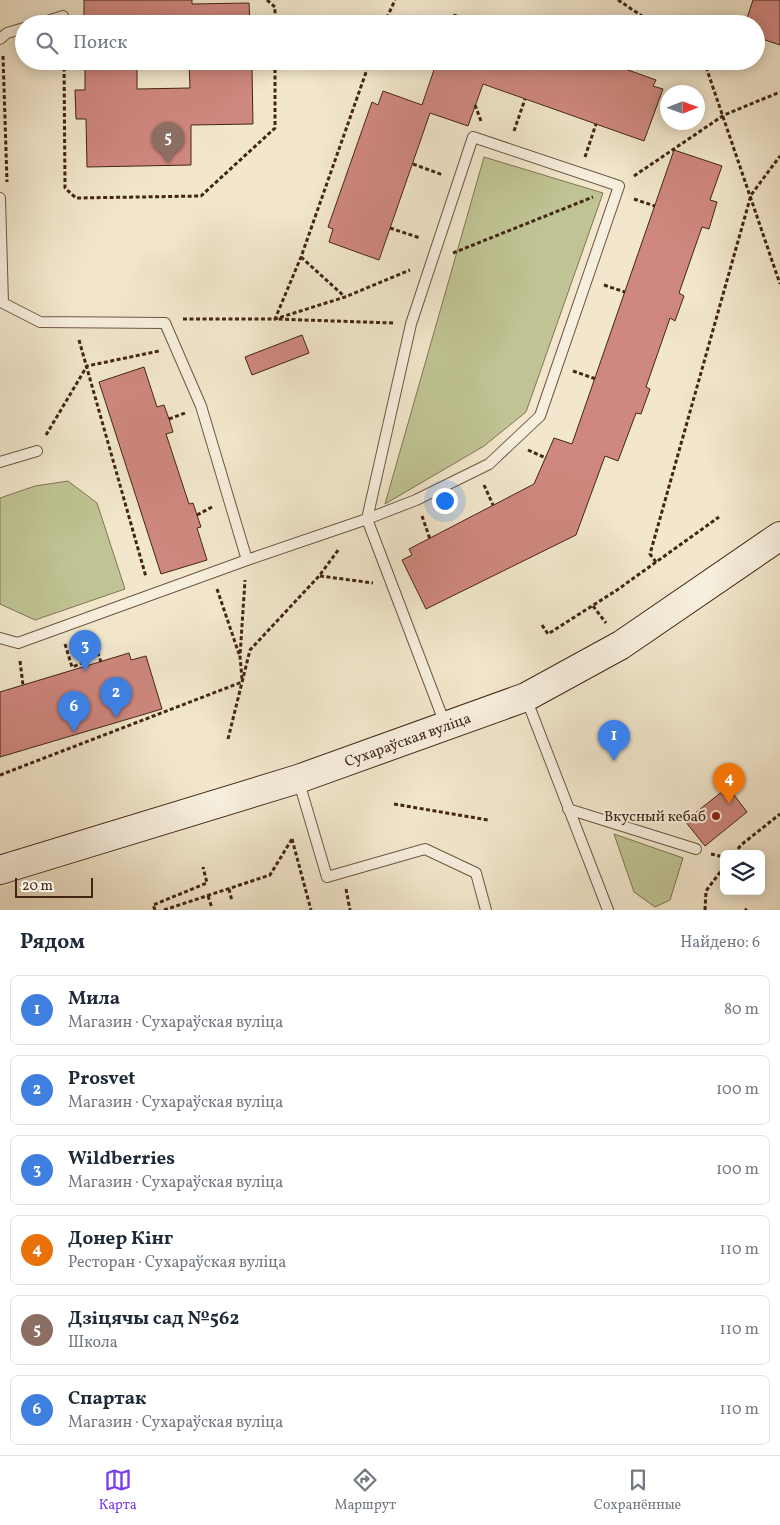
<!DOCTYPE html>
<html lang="ru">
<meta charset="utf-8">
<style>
:root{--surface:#fff;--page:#f6f6f7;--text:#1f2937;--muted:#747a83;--line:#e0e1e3;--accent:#7c3aed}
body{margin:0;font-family:Vollkorn,serif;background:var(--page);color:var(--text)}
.controls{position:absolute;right:15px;bottom:15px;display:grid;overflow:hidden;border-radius:8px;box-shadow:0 2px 12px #0003}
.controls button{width:45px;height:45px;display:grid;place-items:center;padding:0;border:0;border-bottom:1px solid var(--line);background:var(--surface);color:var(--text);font:25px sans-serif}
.compass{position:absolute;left:660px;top:85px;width:45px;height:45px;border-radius:50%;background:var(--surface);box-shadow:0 2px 12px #0003;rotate:89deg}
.scale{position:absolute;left:15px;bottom:12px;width:78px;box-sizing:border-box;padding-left:5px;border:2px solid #432515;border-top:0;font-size:14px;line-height:18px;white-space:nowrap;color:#432515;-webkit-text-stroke:4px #f7efde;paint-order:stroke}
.you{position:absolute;left:444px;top:500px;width:18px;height:18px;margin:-12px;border:4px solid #fff;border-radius:50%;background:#1a73e8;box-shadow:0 0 0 8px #1a73e833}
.badge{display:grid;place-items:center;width:32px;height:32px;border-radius:50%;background:var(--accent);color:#fff;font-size:16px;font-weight:700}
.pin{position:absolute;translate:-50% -41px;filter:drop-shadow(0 1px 2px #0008)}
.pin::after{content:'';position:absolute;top:26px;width:18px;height:15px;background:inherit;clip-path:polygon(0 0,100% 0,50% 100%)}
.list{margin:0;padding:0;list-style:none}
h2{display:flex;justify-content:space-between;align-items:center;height:65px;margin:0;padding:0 20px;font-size:21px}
h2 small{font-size:16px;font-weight:400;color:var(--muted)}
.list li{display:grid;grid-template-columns:32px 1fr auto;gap:15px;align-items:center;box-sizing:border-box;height:70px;margin:0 10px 10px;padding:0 10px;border:1px solid var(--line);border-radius:8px}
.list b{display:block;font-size:19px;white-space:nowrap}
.list p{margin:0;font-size:16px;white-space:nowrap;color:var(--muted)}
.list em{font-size:16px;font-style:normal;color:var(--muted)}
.icon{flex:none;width:28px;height:28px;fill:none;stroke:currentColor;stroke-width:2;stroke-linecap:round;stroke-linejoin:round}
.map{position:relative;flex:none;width:780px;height:910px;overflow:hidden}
.search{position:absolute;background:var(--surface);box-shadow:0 2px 12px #0003;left:15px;right:15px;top:15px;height:55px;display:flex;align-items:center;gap:12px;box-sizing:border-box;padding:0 18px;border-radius:28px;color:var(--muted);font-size:19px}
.sheet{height:545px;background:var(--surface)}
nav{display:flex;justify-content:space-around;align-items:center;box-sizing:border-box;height:70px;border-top:1px solid var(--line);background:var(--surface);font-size:14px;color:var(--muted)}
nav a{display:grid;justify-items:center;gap:2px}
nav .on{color:var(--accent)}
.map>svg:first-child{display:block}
.green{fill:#c0c494;stroke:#827454}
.building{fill:#cf887f;stroke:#432515}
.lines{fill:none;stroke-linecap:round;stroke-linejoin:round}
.service-casing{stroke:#6f5643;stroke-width:12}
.secondary-casing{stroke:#432515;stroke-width:30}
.path{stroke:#432515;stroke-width:3;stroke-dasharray:4 2.5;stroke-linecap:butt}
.service{stroke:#f7efde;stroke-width:10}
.secondary{stroke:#f7efde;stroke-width:28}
.poi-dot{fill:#8f2418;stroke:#f7efde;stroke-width:2}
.labels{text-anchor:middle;stroke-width:4.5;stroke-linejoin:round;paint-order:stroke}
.street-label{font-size:15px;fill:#432515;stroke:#f7efde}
.poi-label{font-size:15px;fill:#432515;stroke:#f7efde;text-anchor:end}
</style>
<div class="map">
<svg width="780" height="910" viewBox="0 0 780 910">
<rect width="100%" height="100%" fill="#f2e7cc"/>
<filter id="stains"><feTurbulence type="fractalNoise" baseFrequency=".004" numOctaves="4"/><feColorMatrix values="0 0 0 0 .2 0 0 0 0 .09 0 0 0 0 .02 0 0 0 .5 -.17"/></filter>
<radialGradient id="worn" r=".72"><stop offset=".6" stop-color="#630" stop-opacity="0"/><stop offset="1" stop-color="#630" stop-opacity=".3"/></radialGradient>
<g class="green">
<polygon points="484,157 603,193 526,412 484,446 385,504"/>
<polygon points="68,481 97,503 125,589 35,620 0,604 0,498 35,486"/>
<polygon points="614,834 683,858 670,900 655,907 634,892"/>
</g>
<g class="building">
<polygon points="84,0 192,0 192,4 249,3 250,24 84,24"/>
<polygon points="753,0 780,0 780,45 756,37 756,24 745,24"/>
<polygon points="454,14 480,24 451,24"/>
<polygon points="85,61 137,61 137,89 190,88 189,61 244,61 244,69 252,69 253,124 191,125 191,165 87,167 86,119 76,119 75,90 85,90"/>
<polygon points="437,61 579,61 601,69 603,61 656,80 653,86 663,89 644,141 483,84 468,126 430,113 379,260 329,242 333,229 328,227 372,102 378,105 383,91 422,105"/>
<polygon points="674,150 722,166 710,200 717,202 709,229 702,227 679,293 684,296 675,321 670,318 646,387 650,389 641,414 636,413 618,461 605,456 576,535 426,609 402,560 412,555 409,549 534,484 554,438 572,444"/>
<polygon points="302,335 309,353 252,375 245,357"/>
<polygon points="144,367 157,407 164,405 169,419 173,432 166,434 189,504 193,503 201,527 197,528 207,560 161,574 99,382"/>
<polygon points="129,653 131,660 146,656 162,709 0,757 0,692"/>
<polygon points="728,787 747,812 705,846 685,821"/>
</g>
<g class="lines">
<defs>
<g id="service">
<polyline points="38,24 63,16"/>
<polyline points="0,39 7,33 24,28"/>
<polyline points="0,198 3,303 40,322 165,323 201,406 247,560"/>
<polyline points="0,462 37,451"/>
<polyline points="0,638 18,643 247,560 367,519 416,500 489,464 540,416 619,186 473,137 411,324 367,519 445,724"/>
<polyline points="526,698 608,910"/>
<polyline points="298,779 327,877 425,849 476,873 486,910"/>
<polyline points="568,809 696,849"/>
</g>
<g id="secondary">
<path id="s1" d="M0,870L298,779L526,697L621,645L780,536"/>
</g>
</defs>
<use href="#service" class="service-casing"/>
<use href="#secondary" class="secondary-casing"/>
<g class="path">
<polyline points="267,0 275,7 275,24"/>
<polyline points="618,0 654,24"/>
<polyline points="384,24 395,0"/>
<polyline points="3,56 7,182"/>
<polyline points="64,61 65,188 76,198 201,196 275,128 275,61"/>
<polyline points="704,61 780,284"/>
<polyline points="475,105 481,121"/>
<polyline points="514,131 525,99"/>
<polyline points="585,157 596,124"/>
<polyline points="413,164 443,175"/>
<polyline points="634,176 724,115 780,92"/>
<polyline points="634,199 655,206"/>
<polyline points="390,228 420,238"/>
<polyline points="453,253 593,197"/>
<polyline points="301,257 345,297"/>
<polyline points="604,285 625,292"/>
<polyline points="183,319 275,319 301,257 370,61"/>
<polyline points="393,323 275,319 345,297 410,270"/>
<polyline points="79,340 146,577"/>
<polyline points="573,371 596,379"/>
<polyline points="169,419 185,413"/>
<polyline points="46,435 87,366 159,351"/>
<polyline points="528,450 546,458"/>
<polyline points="484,485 493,505"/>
<polyline points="197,515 212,507"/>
<polyline points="422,516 430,539"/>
<polyline points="656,562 650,554 751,195 780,156"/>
<polyline points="320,576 373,583"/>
<polyline points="217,589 239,654"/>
<polyline points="593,606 606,623"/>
<polyline points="542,625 548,634 617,590 719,517"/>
<polyline points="91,634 101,662"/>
<polyline points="65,644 72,667 85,662 86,666"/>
<polyline points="20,661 23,685"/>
<polyline points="242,679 240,656 245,580"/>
<polyline points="228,739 250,650 319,576 339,549"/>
<polyline points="0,775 242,682"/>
<polyline points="394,804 488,820"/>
<polyline points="292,839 311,910"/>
<polyline points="711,854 724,857"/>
<polyline points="734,854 741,845 780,814"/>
<polyline points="229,889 232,901"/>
<polyline points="346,889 350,910"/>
<polyline points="208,896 212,908"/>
<polyline points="155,910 153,905 207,883 203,867"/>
<polyline points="164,910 270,875 292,839"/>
<polyline points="705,910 706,891 724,867"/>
<polyline points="745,910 747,909"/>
</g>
<use href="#service" class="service"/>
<use href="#secondary" class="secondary"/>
</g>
<circle class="poi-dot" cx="716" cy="816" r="5"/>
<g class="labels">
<g class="street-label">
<text dy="5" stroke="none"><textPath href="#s1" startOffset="428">Сухараўская вуліца</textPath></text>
</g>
<g class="poi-label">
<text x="706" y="821">Вкусный кебаб</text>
</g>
</g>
<rect width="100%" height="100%" filter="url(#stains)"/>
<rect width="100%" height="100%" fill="url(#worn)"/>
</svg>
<div class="controls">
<button><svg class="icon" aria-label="layers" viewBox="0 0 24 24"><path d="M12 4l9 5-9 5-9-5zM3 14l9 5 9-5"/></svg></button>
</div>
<svg class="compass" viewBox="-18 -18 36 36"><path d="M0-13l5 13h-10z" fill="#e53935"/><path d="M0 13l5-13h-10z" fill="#747a83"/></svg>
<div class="scale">20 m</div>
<div class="you"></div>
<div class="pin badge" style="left:614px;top:761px;background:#3f7fe0">1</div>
<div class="pin badge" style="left:116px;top:718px;background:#3f7fe0">2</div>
<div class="pin badge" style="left:85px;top:671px;background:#3f7fe0">3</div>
<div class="pin badge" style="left:729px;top:804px;background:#e8710a">4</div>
<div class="pin badge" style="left:168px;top:163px;background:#8d6e63">5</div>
<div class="pin badge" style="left:74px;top:732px;background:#3f7fe0">6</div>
<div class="search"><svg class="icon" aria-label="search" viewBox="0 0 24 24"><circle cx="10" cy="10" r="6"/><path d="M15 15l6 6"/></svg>Поиск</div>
</div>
<section class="sheet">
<h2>Рядом<small>Найдено: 6</small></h2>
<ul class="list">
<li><span class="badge" style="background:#3f7fe0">1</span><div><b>Мила</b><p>Магазин · Сухараўская вуліца</p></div><em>80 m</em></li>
<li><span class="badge" style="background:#3f7fe0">2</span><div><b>Prosvet</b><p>Магазин · Сухараўская вуліца</p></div><em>100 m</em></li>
<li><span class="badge" style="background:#3f7fe0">3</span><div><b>Wildberries</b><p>Магазин · Сухараўская вуліца</p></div><em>100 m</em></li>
<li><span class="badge" style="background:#e8710a">4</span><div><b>Донер Кінг</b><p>Ресторан · Сухараўская вуліца</p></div><em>110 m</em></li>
<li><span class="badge" style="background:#8d6e63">5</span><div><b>Дзіцячы сад №562</b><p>Школа</p></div><em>110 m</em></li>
<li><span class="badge" style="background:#3f7fe0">6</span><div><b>Спартак</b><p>Магазин · Сухараўская вуліца</p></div><em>110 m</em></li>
</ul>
</section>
<nav>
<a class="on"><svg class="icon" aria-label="map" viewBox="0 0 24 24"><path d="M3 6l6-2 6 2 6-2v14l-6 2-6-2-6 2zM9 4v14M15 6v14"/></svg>Карта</a>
<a><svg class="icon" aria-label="directions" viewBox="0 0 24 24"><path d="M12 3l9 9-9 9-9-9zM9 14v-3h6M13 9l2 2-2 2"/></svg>Маршрут</a>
<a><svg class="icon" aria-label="saved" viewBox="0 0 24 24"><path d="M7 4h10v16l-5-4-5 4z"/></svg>Сохранённые</a>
</nav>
